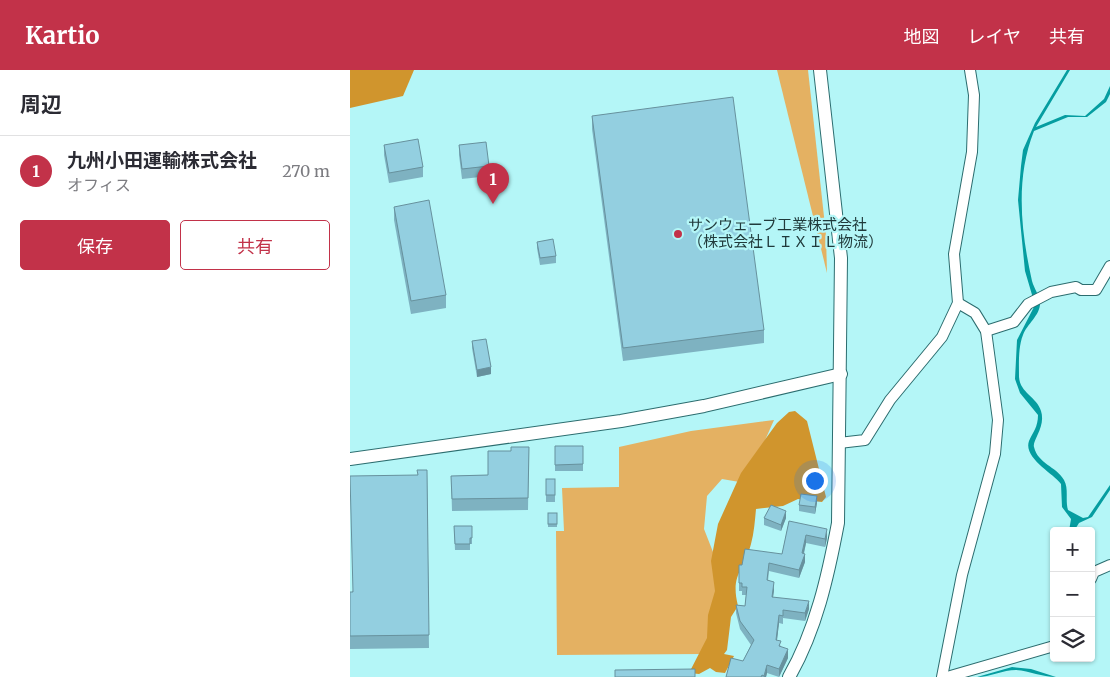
<!DOCTYPE html>
<html lang="ja">
<meta charset="utf-8">
<style>
:root{--surface:#fff;--page:#f2f2f3;--text:#2b2b33;--muted:#7c7c81;--line:#e1e1e2;--accent:#c23249}
body{margin:0;font-family:Merriweather,"Noto Sans JP",serif;background:var(--page);color:var(--text)}
.controls{position:absolute;right:15px;bottom:15px;display:grid;overflow:hidden;border-radius:5px;box-shadow:0 1px 4px #0004}
.controls button{width:45px;height:45px;display:grid;place-items:center;padding:0;border:0;border-bottom:1px solid var(--line);background:var(--surface);color:var(--text);font:25px sans-serif}
.you{position:absolute;left:464px;top:410px;width:18px;height:18px;margin:-12px;border:4px solid #fff;border-radius:50%;background:#1a73e8;box-shadow:0 0 0 8px #1a73e833}
.badge{display:grid;place-items:center;width:32px;height:32px;border-radius:50%;background:var(--accent);color:#fff;font-size:16px;font-weight:700}
.pin{position:absolute;translate:-50% -41px;filter:drop-shadow(0 1px 2px #0008)}
.pin::after{content:'';position:absolute;top:26px;width:18px;height:15px;background:inherit;clip-path:polygon(0 0,100% 0,50% 100%)}
.list{margin:0;padding:0;list-style:none}
h2{display:flex;justify-content:space-between;align-items:center;height:65px;margin:0;padding:0 20px;font-size:21px}
h2 small{font-size:16px;font-weight:400;color:var(--muted)}
.list li{display:grid;grid-template-columns:32px 1fr auto;gap:15px;align-items:center;box-sizing:border-box;height:70px;padding:0 20px;border-top:1px solid var(--line)}
.list b{display:block;font-size:19px;white-space:nowrap}
.list p{margin:0;font-size:16px;white-space:nowrap;color:var(--muted)}
.list em{font-size:16px;font-style:normal;color:var(--muted)}
.actions{display:flex;gap:10px;padding:15px 20px}
.actions a{flex:1;padding:11px 0;border:1px solid var(--accent);border-radius:5px;text-align:center;font-size:18px;color:var(--accent)}
.actions .main{background:var(--accent);color:#fff}
.icon{flex:none;width:28px;height:28px;fill:none;stroke:currentColor;stroke-width:2;stroke-linecap:round;stroke-linejoin:round}
.map{position:relative;flex:none;width:760px;height:607px;overflow:hidden}
header{display:flex;align-items:center;gap:30px;box-sizing:border-box;height:70px;padding:0 25px;background:var(--accent);color:#fff}
header strong{font-size:24px}
nav{display:flex;gap:28px;margin-inline-start:auto;font-size:18px}
main{display:flex}
aside{flex:1;background:var(--surface)}
.map>svg:first-child{display:block}
.green{fill:#e4b162}
.forest{fill:#d0952d}
.water{fill:#059da0}
.lines{fill:none;stroke-linecap:round;stroke-linejoin:round}
.minor-casing{stroke:#2c6d6f;stroke-width:12}
.tertiary-casing{stroke:#2c6d6f;stroke-width:14}
.minor{stroke:#fff;stroke-width:10}
.tertiary{stroke:#fff;stroke-width:12}
.wall{fill:#7eb2c1}
.shaded-wall{fill:#67919d}
.building{fill:#93cfe0;stroke:#67919d}
.poi-dot{fill:#c23249;stroke:#b4f6f7;stroke-width:2}
.labels{text-anchor:middle;stroke-width:4.5;stroke-linejoin:round;paint-order:stroke}
.poi-label{font-size:15px;fill:#203a3b;stroke:#b4f6f7;text-anchor:start}
</style>
<header>
<strong>Kartio</strong>
<nav><a>地図</a><a>レイヤ</a><a>共有</a></nav>
</header>
<main>
<aside>
<h2>周辺<small></small></h2>
<ul class="list">
<li><span class="badge">1</span><div><b>九州小田運輸株式会社</b><p>オフィス</p></div><em>270 m</em></li>
</ul>
<div class="actions"><a class="main">保存</a><a>共有</a></div>
</aside>
<div class="map">
<svg width="760" height="607" viewBox="0 0 760 607">
<rect width="100%" height="100%" fill="#b4f6f7"/>
<g class="green">
<polygon points="427,0 458,0 476,165 477,203"/>
<polygon points="424,350 412,377 401,414 372,409 357,426 354,459 363,482 372,529 352,584 207,585 206,461 214,461 212,418 269,417 269,377 341,361"/>
</g>
<g class="forest">
<polygon points="0,0 64,0 53,26 0,38"/>
<path d="M445,341L457,351L476,427L472,432L448,429L433,436L406,439C405,450 404,463 401,474C394,501 380,504 388,536L381,547L377,580L374,584L384,586L375,603L366,602L360,598L349,604L339,603L357,568L358,545L365,521L361,491L368,454L391,403L427,353L439,342Z"/>
</g>
<g class="water">
<path d="M717,0H720L686,57L715,45L735,46L754,29L760,16V24L756,32L737,47H718L684,61C665,109 671,162 682,211C684,218 689,225 690,232C691,245 677,254 673,265C668,277 669,295 669,307C670,323 687,327 691,341C696,357 682,370 684,377C688,394 706,396 714,410C719,419 715,430 718,440L733,448L738,447L760,415V420L742,447L729,453L724,461H719L721,449L712,437L711,414C703,403 673,388 679,371C683,362 688,357 688,345L670,323L665,309L667,270L685,235L675,201L668,130L671,96L673,80L685,53Z"/>
<path d="M662,597L681,599L706,607C692,607 680,601 666,600C653,600 640,607 627,607Z"/>
</g>
<g class="lines">
<defs>
<g id="minor">
<polyline points="636,261 664,252 678,234 701,222 726,217 731,220 746,220 760,196"/>
<polyline points="489,373 515,370 540,330 592,267 608,233 604,184 622,82 624,25 620,0"/>
<polyline points="741,509 744,502 760,495"/>
<polyline points="592,607 612,505 645,384 648,350 636,261 625,243 608,233"/>
<polyline points="597,607 704,576"/>
</g>
<g id="tertiary">
<polyline points="0,389 271,351 354,336 491,304"/>
<path d="M439,607C466,560 478,506 488,453L491,188L470,0"/>
</g>
</defs>
<use href="#minor" class="minor-casing"/>
<use href="#tertiary" class="tertiary-casing"/>
<use href="#minor" class="minor"/>
<use href="#tertiary" class="tertiary"/>
</g>
<g class="wall">
<polygon points="242,46 414,260 414,273 273,291 242,59"/>
<polygon points="34,75 73,97 73,107 39,113 34,85"/>
<polygon points="109,75 139,96 139,106 112,109 109,85"/>
<polygon points="44,137 96,225 96,238 61,244 44,150"/>
<polygon points="187,172 206,186 206,193 190,195 187,178"/>
<polygon points="122,271 141,304 127,307 122,278"/>
<rect x="205" y="376" width="28" height="25"/>
<polygon points="179,377 178,440 102,441 101,406 138,405 161,381"/>
<polygon points="77,400 79,578 0,579 0,522 2,522 67,405"/>
<rect x="196" y="409" width="9" height="23"/>
<polygon points="467,433 465,444 449,441 449,435"/>
<rect x="198" y="443" width="9" height="14"/>
<polygon points="414,448 436,448 431,461 414,455"/>
<polygon points="439,451 477,468 475,477 456,473 454,484 455,492 449,508 419,501 418,511 424,520 423,527 459,539 455,551 433,548 433,554 429,553 427,570 438,588 429,607 417,603 416,607 376,607 393,591 401,575 390,559 386,543 386,535 395,536 396,525 392,525 392,521 389,521 389,513 392,495 432,484"/>
<polygon points="104,456 122,456 122,474 120,474 120,480 105,480"/>
</g>
<g class="shaded-wall">
<polygon points="141,297 141,304 127,307 127,300"/>
<polygon points="467,426 467,433 465,444 465,437"/>
<polygon points="436,441 436,448 431,461 431,455"/>
<polygon points="477,459 477,468 475,477 475,469"/>
<polygon points="456,465 456,473 452,490 455,484 455,492 449,508 449,500"/>
<polygon points="424,512 424,520 422,535 422,527"/>
<polygon points="459,531 459,539 455,551 455,543"/>
<polygon points="429,545 429,553 426,578 426,570"/>
<polygon points="438,579 438,588 429,607 429,599"/>
<polygon points="417,595 417,603 416,607 414,607"/>
</g>
<g class="building">
<polygon points="383,27 414,260 273,278 242,46"/>
<polygon points="68,69 73,97 39,103 34,75"/>
<polygon points="136,72 139,96 112,99 109,75"/>
<polygon points="79,130 96,225 61,231 44,137"/>
<polygon points="203,169 206,186 190,188 187,172"/>
<polygon points="136,269 141,297 127,300 122,271"/>
<polygon points="205,376 233,376 233,394 205,395"/>
<polygon points="161,377 179,377 178,428 102,429 101,406 138,405 138,381 161,381"/>
<polygon points="67,400 77,400 79,565 0,566 0,522 3,522 0,406 68,405"/>
<rect x="196" y="409" width="9" height="16"/>
<polygon points="451,424 467,426 465,437 449,435"/>
<polygon points="421,435 436,441 431,455 414,448"/>
<rect x="198" y="443" width="9" height="11"/>
<polygon points="439,451 477,459 475,469 456,465 452,483 455,484 449,500 419,493 417,510 424,512 422,527 459,531 455,543 433,540 433,546 429,545 426,570 431,571 429,576 438,579 429,599 417,595 414,606 412,605 411,607 376,607 381,588 393,591 404,570 390,551 386,535 395,536 397,517 392,517 392,513 389,513 389,495 392,495 395,479 432,484"/>
<polygon points="104,456 122,456 122,468 120,468 120,474 105,474"/>
<polygon points="345,599 345,607 265,607 265,600"/>
</g>
<circle class="poi-dot" cx="328" cy="164" r="5"/>
<g class="labels">
<g class="poi-label">
<text x="338" y="160">サンウェーブ工業株式会社<tspan x="338" dy="17">（株式会社ＬＩＸＩＬ物流）</tspan></text>
</g>
</g>
</svg>
<div class="controls">
<button>+</button>
<button>−</button>
<button><svg class="icon" aria-label="layers" viewBox="0 0 24 24"><path d="M12 4l9 5-9 5-9-5zM3 14l9 5 9-5"/></svg></button>
</div>
<div class="you"></div>
<div class="pin badge" style="left:143px;top:134px">1</div>
</div>
</main>
